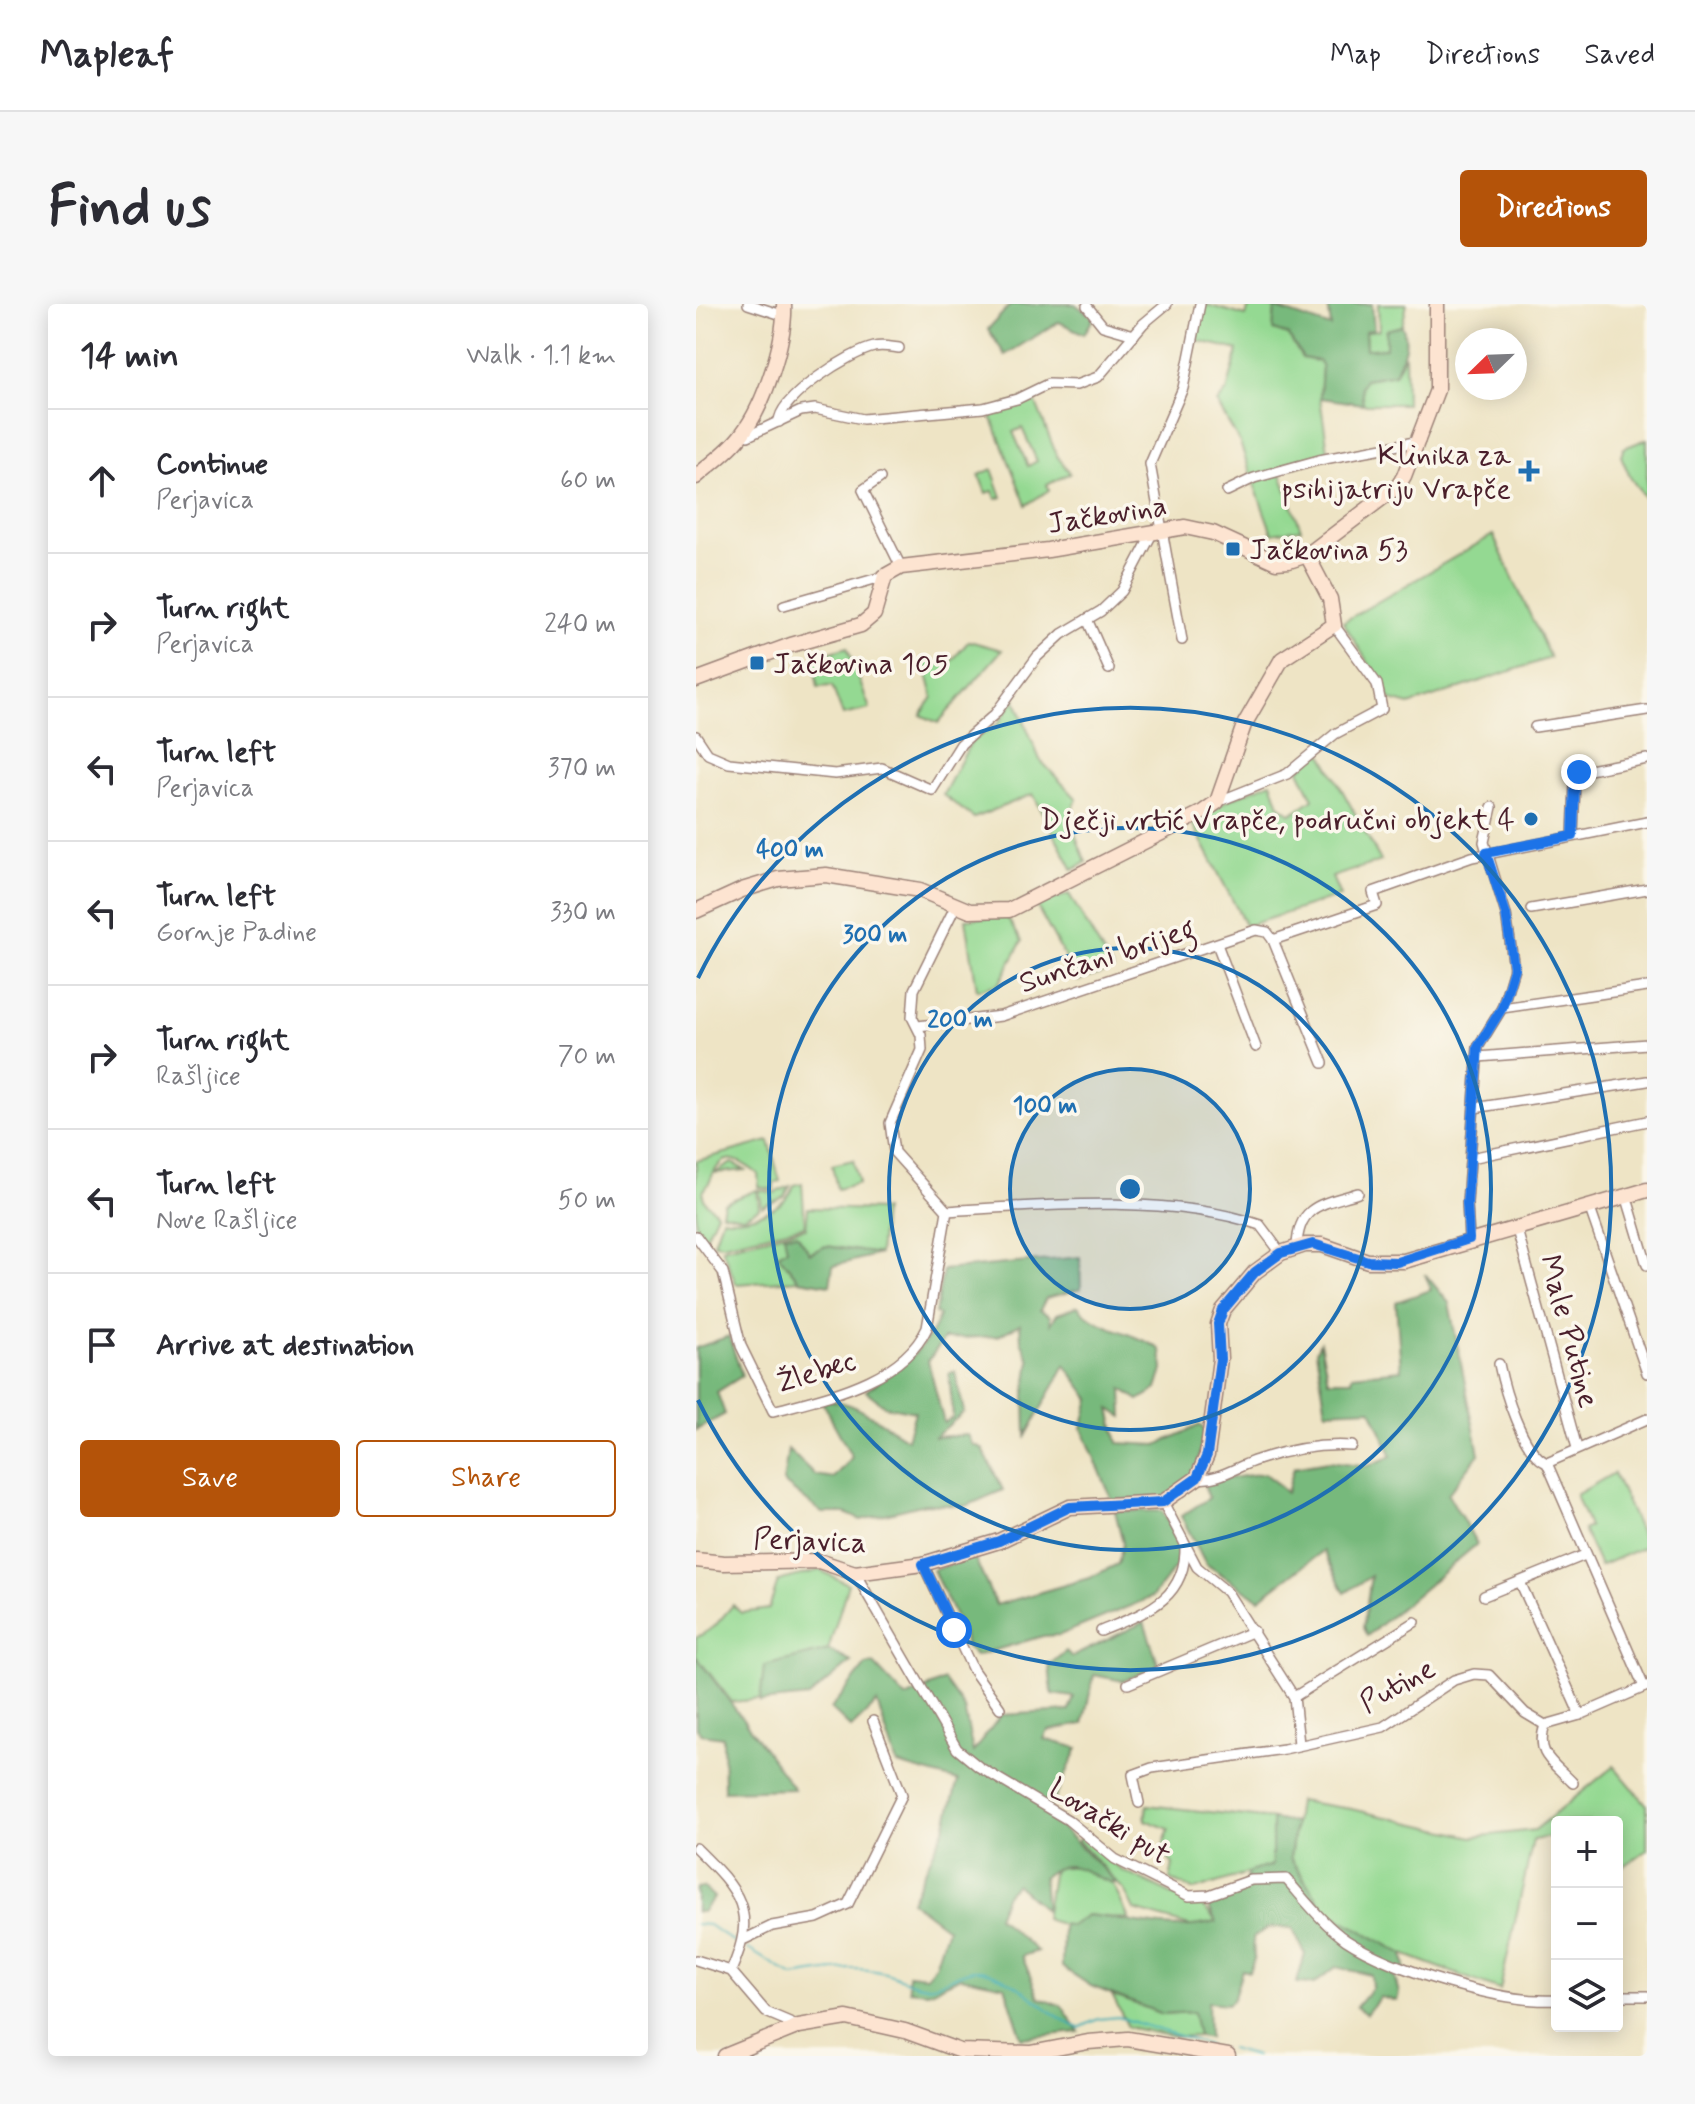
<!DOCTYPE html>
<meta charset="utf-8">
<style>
:root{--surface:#fff;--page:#f7f7f7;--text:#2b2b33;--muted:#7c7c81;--line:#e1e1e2;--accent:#b45309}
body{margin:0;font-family:Mynerve,sans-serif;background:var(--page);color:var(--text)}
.controls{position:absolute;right:24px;bottom:24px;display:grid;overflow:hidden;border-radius:8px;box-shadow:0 4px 20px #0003}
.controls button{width:72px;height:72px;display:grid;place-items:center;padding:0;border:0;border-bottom:2px solid var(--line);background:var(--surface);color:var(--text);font:40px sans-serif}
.compass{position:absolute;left:759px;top:24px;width:72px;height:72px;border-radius:50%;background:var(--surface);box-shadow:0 4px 20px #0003;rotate:247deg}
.stop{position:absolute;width:24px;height:24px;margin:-18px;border:6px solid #1a73e8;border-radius:50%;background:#fff}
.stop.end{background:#1a73e8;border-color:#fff;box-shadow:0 2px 8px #0008}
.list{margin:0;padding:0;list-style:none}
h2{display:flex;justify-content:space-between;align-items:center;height:104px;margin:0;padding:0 32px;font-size:34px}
h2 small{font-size:26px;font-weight:400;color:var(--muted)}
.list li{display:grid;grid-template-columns:52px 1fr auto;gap:24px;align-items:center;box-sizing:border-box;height:144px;padding:0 32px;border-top:2px solid var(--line)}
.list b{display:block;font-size:30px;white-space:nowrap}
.list p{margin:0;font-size:26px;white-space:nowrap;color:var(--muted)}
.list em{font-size:26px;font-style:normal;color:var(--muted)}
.actions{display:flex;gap:16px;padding:24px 32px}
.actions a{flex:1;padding:18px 0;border:2px solid var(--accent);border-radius:8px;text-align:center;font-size:28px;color:var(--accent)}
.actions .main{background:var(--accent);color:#fff}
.icon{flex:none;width:44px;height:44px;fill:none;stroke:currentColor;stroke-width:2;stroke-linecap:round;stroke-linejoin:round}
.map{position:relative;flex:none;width:951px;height:1752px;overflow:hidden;border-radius:8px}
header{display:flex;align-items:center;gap:48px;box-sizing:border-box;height:112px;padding:0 40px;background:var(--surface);border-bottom:2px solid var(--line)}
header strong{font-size:38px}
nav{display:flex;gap:44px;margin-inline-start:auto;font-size:28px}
.intro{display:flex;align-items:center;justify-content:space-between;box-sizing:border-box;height:192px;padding:0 48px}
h1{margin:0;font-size:56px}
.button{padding:20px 36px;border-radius:8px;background:var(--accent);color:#fff;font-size:28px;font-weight:700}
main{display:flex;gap:48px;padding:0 48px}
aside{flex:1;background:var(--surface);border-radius:8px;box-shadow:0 4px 20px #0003}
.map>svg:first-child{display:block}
.green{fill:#94d992;stroke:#6f7c5e;stroke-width:2;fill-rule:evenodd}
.forest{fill:#77b97c;stroke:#606c54;stroke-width:2}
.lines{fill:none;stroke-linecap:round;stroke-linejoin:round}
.stream{stroke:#3daeb5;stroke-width:2}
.street-casing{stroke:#9c8278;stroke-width:12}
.secondary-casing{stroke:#9c8278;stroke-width:17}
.street{stroke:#fff;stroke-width:9}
.secondary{stroke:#fde4d1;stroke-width:14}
.route{stroke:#1a73e8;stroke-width:10}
.ring{fill:none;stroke:#1f6fb2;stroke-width:4}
.poi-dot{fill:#1f6fb2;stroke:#fbf7ec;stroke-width:3}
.labels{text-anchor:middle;stroke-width:7;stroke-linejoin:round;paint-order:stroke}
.poi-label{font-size:30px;fill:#4a1f2b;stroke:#fbf7ec;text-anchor:end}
.street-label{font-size:30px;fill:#4a1f2b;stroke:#fbf7ec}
.centre{fill:#1f6fb2;stroke:#fbf7ec;stroke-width:4}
.ring-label{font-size:24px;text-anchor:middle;font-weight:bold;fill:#1f6fb2;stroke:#fbf7ec;stroke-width:7;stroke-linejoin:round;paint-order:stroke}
</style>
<header>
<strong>Mapleaf</strong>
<nav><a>Map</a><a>Directions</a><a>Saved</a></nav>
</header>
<div class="intro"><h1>Find us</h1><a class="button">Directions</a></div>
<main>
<aside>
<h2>14 min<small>Walk · 1.1 km</small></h2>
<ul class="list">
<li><svg class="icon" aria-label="ahead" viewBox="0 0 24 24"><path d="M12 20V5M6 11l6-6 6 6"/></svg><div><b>Continue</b><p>Perjavica</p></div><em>60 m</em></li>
<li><svg class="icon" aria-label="right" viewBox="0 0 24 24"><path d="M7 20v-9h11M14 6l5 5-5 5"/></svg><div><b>Turn right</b><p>Perjavica</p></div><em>240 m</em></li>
<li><svg class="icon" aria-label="left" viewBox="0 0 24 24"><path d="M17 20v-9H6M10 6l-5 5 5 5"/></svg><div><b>Turn left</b><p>Perjavica</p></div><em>370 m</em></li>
<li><svg class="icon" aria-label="left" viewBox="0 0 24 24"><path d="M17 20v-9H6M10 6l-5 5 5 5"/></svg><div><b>Turn left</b><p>Gornje Padine</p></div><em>330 m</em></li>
<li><svg class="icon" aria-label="right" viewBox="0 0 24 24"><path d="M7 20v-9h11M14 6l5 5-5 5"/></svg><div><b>Turn right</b><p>Rašljice</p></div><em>70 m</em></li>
<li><svg class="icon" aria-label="left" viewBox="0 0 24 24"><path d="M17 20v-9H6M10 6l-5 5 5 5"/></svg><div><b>Turn left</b><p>Nove Rašljice</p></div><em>50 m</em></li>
<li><svg class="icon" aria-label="arrive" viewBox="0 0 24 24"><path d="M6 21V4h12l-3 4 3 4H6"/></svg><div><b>Arrive at destination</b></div></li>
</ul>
<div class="actions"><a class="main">Save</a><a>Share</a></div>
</aside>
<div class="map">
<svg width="951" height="1752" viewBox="0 0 951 1752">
<rect width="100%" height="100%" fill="#fbf7ec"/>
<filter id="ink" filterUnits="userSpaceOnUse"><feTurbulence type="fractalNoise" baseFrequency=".0125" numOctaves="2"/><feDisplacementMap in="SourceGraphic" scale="16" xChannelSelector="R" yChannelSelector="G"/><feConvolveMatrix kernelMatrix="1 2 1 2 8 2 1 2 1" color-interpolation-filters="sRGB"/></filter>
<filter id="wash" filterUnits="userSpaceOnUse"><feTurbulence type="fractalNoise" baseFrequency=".006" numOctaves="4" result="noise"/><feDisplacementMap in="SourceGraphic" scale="32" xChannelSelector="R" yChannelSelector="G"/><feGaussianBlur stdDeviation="1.8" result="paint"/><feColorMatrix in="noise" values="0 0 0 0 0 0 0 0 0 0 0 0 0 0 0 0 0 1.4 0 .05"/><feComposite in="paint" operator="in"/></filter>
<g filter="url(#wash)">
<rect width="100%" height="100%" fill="#eee4c5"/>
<g class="green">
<polygon points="508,0 550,12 554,0 579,4 578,26 592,31 606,54 622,57 626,62 624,94 633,153 556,173 544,139 521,99 531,87 542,46 499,36"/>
<polygon points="682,0 711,0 706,22 690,26 691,45 670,45 669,27 683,26"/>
<polygon points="709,51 710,100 667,100 665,82 669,75 699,70"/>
<path d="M337,92L361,152L374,169L351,181L353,186L330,201L293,107ZM326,124L341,157L332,162L317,128Z"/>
<polygon points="951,135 951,197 934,173 925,152 928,144"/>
<polygon points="296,165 306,193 300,195 297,187 290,189 283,171"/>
<polygon points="585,170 605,225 576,229 557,177"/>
<polygon points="797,231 854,354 713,401 695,396 647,318"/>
<polygon points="273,337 306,346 242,419 225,411 237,393 227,354 251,362"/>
<polygon points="151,343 174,405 147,411 136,382 122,383 117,354"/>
<polygon points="319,395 344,456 381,495 373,515 390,558 377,566 337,490 278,514 247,491 275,438 302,420"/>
<polygon points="624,446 685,557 636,573 644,592 550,622 496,519 532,496 575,478 583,501 595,510 617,495 603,466"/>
<polygon points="373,590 417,666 382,677 340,601"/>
<polygon points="310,612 326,637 303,680 281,686 270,615"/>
<path d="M73,837L84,877L78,879V886L63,883L62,870C39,852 26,847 14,877C11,884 4,887 8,895C10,901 17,903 21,909L9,935L0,926V857Z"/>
<polygon points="157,856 163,879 141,885 136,861"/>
<polygon points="36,859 49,866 19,869"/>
<path d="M106,879L109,922L27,940L18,939L26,914C50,918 90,907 98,881Z"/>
<polygon points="94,882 88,893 66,903 63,886 78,889"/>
<polygon points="61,886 63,904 47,913 26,909 28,899"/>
<polygon points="112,904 187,906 183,950 130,942 114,949 91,945 82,950 103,976 40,980 26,944 110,924"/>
<polygon points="918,1169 950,1242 904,1262 887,1226 893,1223 880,1191"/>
<polygon points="124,1266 152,1280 132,1346 69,1362 65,1395 36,1398 0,1352 0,1334 18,1323 37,1301 45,1309 73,1305 82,1277"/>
<polygon points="918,1462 951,1501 951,1546 921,1566 921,1518 861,1518 861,1532 837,1536 804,1686 707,1650 630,1607 594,1554 602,1497 655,1505 777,1533 839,1526"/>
<polygon points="451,1501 576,1515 576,1561 499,1586 474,1576 477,1560 465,1547 473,1525 449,1516"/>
<polygon points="386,1531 425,1566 479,1592 503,1598 521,1618 497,1623 438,1606 428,1586 382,1537"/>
<polygon points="382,1562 417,1580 433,1615 391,1611 374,1623 349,1615 357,1564"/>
<polygon points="416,1691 466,1710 498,1708 502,1732 479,1733 432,1723"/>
</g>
<g class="forest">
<polygon points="315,0 379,0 398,14 388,30 363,18 309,51 292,25"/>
<path d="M632,0H676L678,26L669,27L670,45L690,44V26L706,22C715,42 705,53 699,70L669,75L665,82L667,100L624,94L626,62L622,57L607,54L592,31L577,26L579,4L635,23Z"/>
<polygon points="101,930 114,949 130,942 183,950 137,962 134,981 103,976 82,950 91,945 88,931"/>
<path d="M384,953L385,985L350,994L344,1006L354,1012L355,1020L361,1010L382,1002C400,1026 439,1027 465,1046L467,1066L461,1085L443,1096L426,1085L427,1113L414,1105L422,1139L461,1141L504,1121L509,1126L499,1172L468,1194L416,1196L386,1124L394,1095L369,1061L330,1132L329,1091L334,1056L325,1037L324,1020L302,1032L248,1035L232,1057L248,1119L257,1113L253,1069L259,1067L268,1108L239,1133L272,1131L276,1140L286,1144L307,1186L270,1202L229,1200L165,1216L149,1209H126L87,1178L92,1145L119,1171L137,1174L156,1153L126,1098C154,1091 188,1122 211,1135L219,1108L189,1102L170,1087C199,1065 231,1048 243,1012L239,1009L247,966Z"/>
<polygon points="729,970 753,999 783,1150 752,1190 781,1240 671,1332 667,1324 675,1272 649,1289 627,1247 563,1295 510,1260 485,1212 513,1194 507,1178 569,1169 591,1189 598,1163 633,1157 672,1162 696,1152 675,1105 630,1107 620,1047 624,1038 632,1076 655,1076 656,1071 705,1066 700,998 735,986"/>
<polygon points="33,1032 46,1072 21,1088 29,1110 0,1126 0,1044"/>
<polygon points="419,1207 466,1207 482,1234 484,1257 456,1293 364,1331 347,1332 279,1352 269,1341 268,1331 237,1266 278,1253 300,1301 393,1274 422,1260 427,1239"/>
<path d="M448,1318L463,1362L427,1377L398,1371L387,1420L352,1427L348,1435L382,1444L351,1512L366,1520L365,1523L421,1579C392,1577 379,1546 347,1573L350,1607L320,1580L310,1590L301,1613L341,1647L326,1652L343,1694L366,1702L383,1728L326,1734L309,1682L265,1673L232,1688L213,1686L212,1670L230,1672L239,1662L251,1624L215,1597L249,1523L262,1477L201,1460L181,1399L155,1424L135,1405L170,1361L178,1360L210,1394L248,1376L268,1404L277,1448L305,1411L373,1407L378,1393L356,1390L353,1361L370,1347L376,1353Z"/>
<polygon points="133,1346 155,1358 113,1393 64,1398 68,1362"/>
<polygon points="0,1352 98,1485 28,1487 27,1433 5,1430 0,1423"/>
<path d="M576,1515L599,1519L594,1554L630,1607L707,1650L710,1669L698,1671L703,1689L701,1697L684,1693L670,1710L660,1703L676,1684L675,1671L640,1663L618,1680L601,1679L609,1649L596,1624L574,1623L557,1633L558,1655L553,1668L546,1666L537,1696L532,1700L512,1698L513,1734L502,1732L497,1708L466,1710L395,1682L366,1663L367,1620L375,1622L391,1611C441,1616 470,1630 520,1618L511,1599L545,1586L553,1568L576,1561Z"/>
<polygon points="7,1583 18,1593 6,1608 0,1608 0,1584"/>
</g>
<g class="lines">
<g class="stream">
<polyline points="0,1620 13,1621 40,1640"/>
<path d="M52,1645L97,1672C128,1667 157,1661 189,1669C203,1672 221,1684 236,1681C255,1678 268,1662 289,1667C326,1677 349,1710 383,1724L402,1715L422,1713L512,1741"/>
<polyline points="534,1745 560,1752"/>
</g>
</g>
</g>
<g filter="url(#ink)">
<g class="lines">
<defs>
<g id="street">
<polyline points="52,0 89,12"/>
<polyline points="391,2 407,22 438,31"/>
<path d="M83,118C83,93 155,48 178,43C186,41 195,43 203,44"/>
<polyline points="47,129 52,132 105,107 119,105 167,115 287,104 321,95 352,80 380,81 402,73 447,20 471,0"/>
<polyline points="184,174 167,186 205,263"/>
<polyline points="531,187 558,174 623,156 724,137"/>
<polyline points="88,301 189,272"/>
<polyline points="391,315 413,365"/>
<polyline points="486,336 454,160 487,84 504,0"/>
<polyline points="839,423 951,406"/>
<polyline points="0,432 12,450 33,459 139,470 186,464 236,486 265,440 299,410 341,353 366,330 405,307 426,287 456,230"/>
<polyline points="521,498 591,470 639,430 686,405 681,380 638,321"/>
<polyline points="877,532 879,478 883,468 951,455"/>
<polyline points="835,605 951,585"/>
<polyline points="577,636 627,759"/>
<polyline points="521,640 560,743"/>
<polyline points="806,704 951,683"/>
<polyline points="222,722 305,712 560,626 571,628 577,636 681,601 677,588 776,553 951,518"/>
<polyline points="782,753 951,740"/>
<polyline points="778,804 951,777"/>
<polyline points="775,854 951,817"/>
<polyline points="930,891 951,961"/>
<polyline points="893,902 951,1069"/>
<path d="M251,907C345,901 475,890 564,921L585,949"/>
<polyline points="820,922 881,1144"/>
<path d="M0,932L27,968L45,1042L77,1107C128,1093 206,1078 231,1024L251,907L198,848L194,819L226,746L225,731L216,713L218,686L260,601"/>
<polyline points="773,935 771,899 782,743 806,704 818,664 810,610 788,538 796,503"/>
<path d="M601,943C602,900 628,900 662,889"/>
<path d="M803,1060C808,1085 826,1149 851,1159"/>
<path d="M501,1174C523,1177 541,1162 561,1156C591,1146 625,1140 656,1142"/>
<polyline points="467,1198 501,1263 531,1288 598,1393 603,1440"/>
<polyline points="227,1260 277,1366 304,1404"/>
<path d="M159,1269L261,1445L283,1463L372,1516L419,1555L493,1592L513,1591L555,1576L590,1575C609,1596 627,1620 650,1636C695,1666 807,1700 861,1696"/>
<polyline points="825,1280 884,1411"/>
<polyline points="788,1292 889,1251"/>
<path d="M405,1327C448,1309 491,1296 489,1241"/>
<polyline points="432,1380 558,1327"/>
<polyline points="948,1383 851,1159 951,1115"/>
<polyline points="598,1393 719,1318"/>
<path d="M849,1421C839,1451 857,1458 877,1479"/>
<polyline points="443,1499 437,1471 456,1464 588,1445 687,1423 758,1376 778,1370 793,1371 829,1409 849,1421 884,1411 951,1382"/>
<path d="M0,1544C44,1587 62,1607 35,1667"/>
<polyline points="49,1635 76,1622 121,1614 152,1600 206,1491 177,1417"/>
<polyline points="0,1656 35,1667 70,1708 103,1722"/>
<polyline points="921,1692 951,1692"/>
</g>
<g id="secondary">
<path d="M0,173C15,159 34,147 46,130C68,102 90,36 88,0"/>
<polyline points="0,376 95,341 165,321 178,310 189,272 205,263 352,246 489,223 517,229 580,258 593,257 611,251 702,182 708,172 741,86 741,0"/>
<polyline points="0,607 46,586 82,575 130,571 224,586 274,607 313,606 507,508 521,498 548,421 586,355 638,321 634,295 611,251"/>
<polyline points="0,1256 28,1259 123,1257 159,1269 227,1260 303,1237 374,1203 467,1198 501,1174 511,1151 524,1055 522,1020 527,1006 559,968 585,949 609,941 626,941 672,957 708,957 951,886"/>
<polyline points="29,1752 103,1722 151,1714 209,1727 264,1747 335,1749 392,1738 432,1735 532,1752"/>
</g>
</defs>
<use href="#street" class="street-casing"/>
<use href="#secondary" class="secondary-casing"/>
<use href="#street" class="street"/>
<use href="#secondary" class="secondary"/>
</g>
</g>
<g class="lines" filter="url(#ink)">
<polyline class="route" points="258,1326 227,1260 303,1237 374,1203 467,1198 501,1174 511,1151 524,1055 522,1020 527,1006 559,968 585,949 617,940 672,957 701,958 773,935 771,899 782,743 806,704 818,664 810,610 790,549 877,532 879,478 883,468"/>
</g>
<circle cx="434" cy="885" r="120" fill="#1f6fb2" fill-opacity=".12"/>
<g class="ring">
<circle cx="434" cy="885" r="120"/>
<circle cx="434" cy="885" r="241"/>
<circle cx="434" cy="885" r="361"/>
<path d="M2 674A481 481 0 1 1 2 1096"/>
</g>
<g class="poi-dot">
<path d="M829 155h8v8h8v8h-8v8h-8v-8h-8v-8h8z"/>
<rect x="529" y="237" width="16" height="16" rx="4"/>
<rect x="53" y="351" width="16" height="16" rx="4"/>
<circle cx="835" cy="515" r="8"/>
</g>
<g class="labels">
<g class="poi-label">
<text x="815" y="160">Klinika za<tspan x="815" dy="34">psihijatriju Vrapče</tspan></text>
<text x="553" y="255" text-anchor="start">Jačkovina 53</text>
<text x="77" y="369" text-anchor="start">Jačkovina 105</text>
<text x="819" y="525">Dječji vrtić Vrapče, područni objekt 4</text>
</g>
<g class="street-label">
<text transform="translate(411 210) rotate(-9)" y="10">Jačkovina</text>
<text transform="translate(411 651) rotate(-18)" y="10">Sunčani brijeg</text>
<text transform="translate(874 1027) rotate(75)" y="10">Male Putine</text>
<text transform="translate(120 1067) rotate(-17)" y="10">Žlebec</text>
<text transform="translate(114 1236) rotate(2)" y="10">Perjavica</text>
<text transform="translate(701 1381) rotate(-29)" y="10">Putine</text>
<text transform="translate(414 1517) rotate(32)" y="10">Lovački put</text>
</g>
</g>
<circle cx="434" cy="885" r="12" class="centre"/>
<g class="ring-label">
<text x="94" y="553">400 m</text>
<text x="179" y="638">300 m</text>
<text x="264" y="723">200 m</text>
<text x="349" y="809">100 m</text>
</g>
</svg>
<div class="controls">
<button>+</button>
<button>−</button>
<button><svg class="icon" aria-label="layers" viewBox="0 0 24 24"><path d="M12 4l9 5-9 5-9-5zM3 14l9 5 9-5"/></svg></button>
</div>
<svg class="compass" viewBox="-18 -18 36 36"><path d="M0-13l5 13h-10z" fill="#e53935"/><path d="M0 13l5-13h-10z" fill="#7c7c81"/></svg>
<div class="stop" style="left:258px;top:1326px"></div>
<div class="stop end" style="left:883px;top:468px"></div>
</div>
</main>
